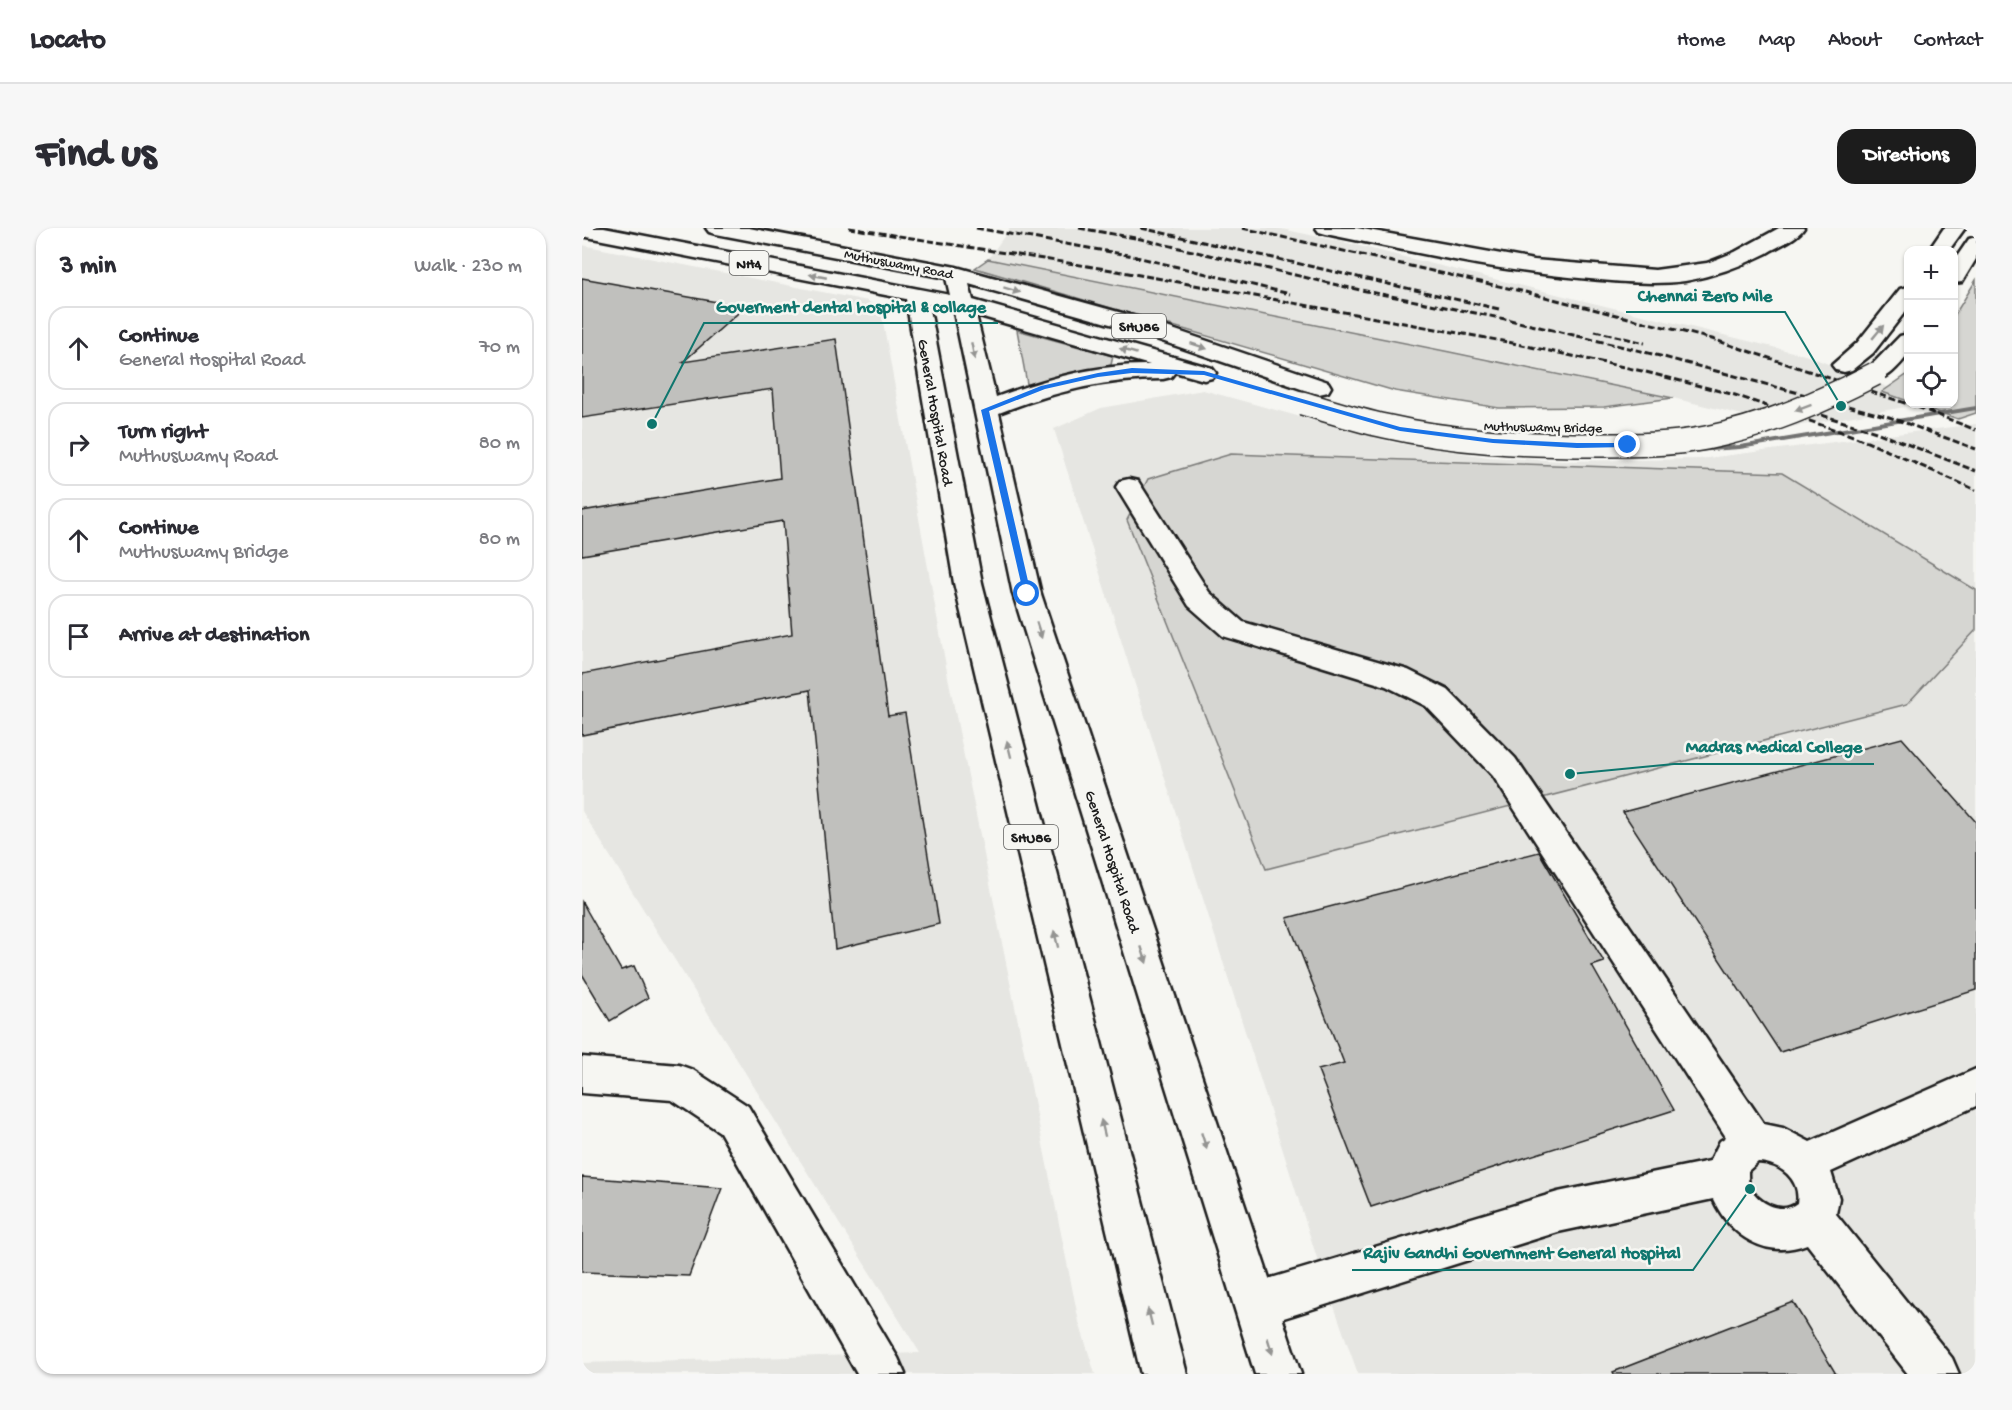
<!DOCTYPE html>
<meta charset="utf-8">
<style>
:root{--surface:#fff;--page:#f7f7f7;--text:#2b2b33;--muted:#7c7c81;--line:#e1e1e2;--accent:#1c1c1c}
body{margin:0;font-family:"Gochi Hand",sans-serif;background:var(--page);color:var(--text)}
.controls{position:absolute;right:18px;top:18px;display:grid;overflow:hidden;border-radius:12px;box-shadow:0 2px 4px #0004}
.controls button{width:54px;height:54px;display:grid;place-items:center;padding:0;border:0;border-bottom:2px solid var(--line);background:var(--surface);color:var(--text);font:30px sans-serif}
.stop{position:absolute;width:18px;height:18px;margin:-14px;border:4px solid #1a73e8;border-radius:50%;background:#fff}
.stop.end{background:#1a73e8;border-color:#fff;box-shadow:0 2px 6px #0008}
.list{margin:0;padding:0;list-style:none}
h2{display:flex;justify-content:space-between;align-items:center;height:78px;margin:0;padding:0 24px;font-size:26px}
h2 small{font-size:20px;font-weight:400;color:var(--muted)}
.list li{display:grid;grid-template-columns:39px 1fr auto;gap:18px;align-items:center;box-sizing:border-box;height:84px;margin:0 12px 12px;padding:0 12px;border:2px solid var(--line);border-radius:18px}
.list b{display:block;font-size:22px;white-space:nowrap}
.list p{margin:0;font-size:20px;white-space:nowrap;color:var(--muted)}
.list em{font-size:20px;font-style:normal;color:var(--muted)}
.icon{flex:none;width:33px;height:33px;fill:none;stroke:currentColor;stroke-width:2;stroke-linecap:round;stroke-linejoin:round}
.map{position:relative;flex:none;width:1394px;height:1146px;overflow:hidden;border-radius:18px}
header{display:flex;align-items:center;gap:36px;box-sizing:border-box;height:84px;padding:0 30px;background:var(--surface);border-bottom:2px solid var(--line)}
header strong{font-size:28px}
nav{display:flex;gap:33px;margin-inline-start:auto;font-size:21px}
.intro{display:flex;align-items:center;justify-content:space-between;box-sizing:border-box;height:144px;padding:0 36px}
h1{margin:0;font-size:42px}
.button{padding:15px 27px;border-radius:18px;background:var(--accent);color:#fff;font-size:21px;font-weight:700}
main{display:flex;gap:36px;padding:0 36px}
aside{flex:1;background:var(--surface);border-radius:18px;box-shadow:0 2px 4px #0004}
.map>svg:first-child{display:block}
.built{fill:#e6e6e2}
.green{fill:#d6d6d2;stroke:#797977;stroke-width:1.5}
.lines{fill:none;stroke-linecap:round;stroke-linejoin:round}
.stream{fill:#727271;fill-rule:evenodd}
.building{fill:#c0c0bd;stroke:#1c1c1c;stroke-width:1.5}
.minor-casing{stroke:#1c1c1c;stroke-width:5}
.major-casing{stroke:#1c1c1c;stroke-width:5}
.minor{fill:#f6f6f2;fill-rule:evenodd}
.major{fill:#f6f6f2;fill-rule:evenodd}
.rail{stroke:#1c1c1c;stroke-width:3;stroke-dasharray:7 3;stroke-linecap:butt}
.major-bridge-casing{stroke:#1c1c1c;stroke-width:26;stroke-linecap:butt}
.major-bridge{stroke:#f6f6f2;stroke-width:23}
.oneway{fill:#949492}
.route{fill:#1a73e8}
.labels{text-anchor:middle;stroke-width:5;stroke-linejoin:round;paint-order:stroke}
.far-street-label{font-size:14px;fill:#1c1c1c;stroke:#f6f6f2}
.shield{fill:#f6f6f2;stroke:#5d5d5c;stroke-width:1.5}
.shield-label{font-size:15px;font-weight:bold;fill:#1c1c1c}
.street-label{font-size:16px;fill:#1c1c1c;stroke:#f6f6f2}
.leader{fill:none;stroke:#0f766e;stroke-width:2}
.callout-dot{fill:#0f766e;stroke:#f6f6f2;stroke-width:2}
.callout-label{font-size:18px;text-anchor:middle;font-weight:bold;fill:#0f766e;stroke:#f6f6f2;stroke-width:5;stroke-linejoin:round;paint-order:stroke}
</style>
<header>
<strong>Locato</strong>
<nav><a>Home</a><a>Map</a><a>About</a><a>Contact</a></nav>
</header>
<div class="intro"><h1>Find us</h1><a class="button">Directions</a></div>
<main>
<aside>
<h2>3 min<small>Walk · 230 m</small></h2>
<ul class="list">
<li><svg class="icon" aria-label="ahead" viewBox="0 0 24 24"><path d="M12 20V5M6 11l6-6 6 6"/></svg><div><b>Continue</b><p>General Hospital Road</p></div><em>70 m</em></li>
<li><svg class="icon" aria-label="right" viewBox="0 0 24 24"><path d="M7 20v-9h11M14 6l5 5-5 5"/></svg><div><b>Turn right</b><p>Muthuswamy Road</p></div><em>80 m</em></li>
<li><svg class="icon" aria-label="ahead" viewBox="0 0 24 24"><path d="M12 20V5M6 11l6-6 6 6"/></svg><div><b>Continue</b><p>Muthuswamy Bridge</p></div><em>80 m</em></li>
<li><svg class="icon" aria-label="arrive" viewBox="0 0 24 24"><path d="M6 21V4h12l-3 4 3 4H6"/></svg><div><b>Arrive at destination</b></div></li>
</ul>
</aside>
<div class="map">
<svg width="1394" height="1146" viewBox="0 0 1394 1146">
<rect width="100%" height="100%" fill="#f6f6f2"/>
<filter id="ink" filterUnits="userSpaceOnUse"><feTurbulence type="fractalNoise" baseFrequency=".0167" numOctaves="2"/><feDisplacementMap in="SourceGraphic" scale="12" xChannelSelector="R" yChannelSelector="G"/><feConvolveMatrix kernelMatrix="1 2 1 2 8 2 1 2 1" color-interpolation-filters="sRGB"/></filter>
<g filter="url(#ink)">
<g class="built">
<polygon points="428,0 695,0 761,14 1223,127 1326,167 1326,176 1340,176 1209,199 1091,170 894,128 595,71 406,31"/>
<polygon points="0,17 286,73 299,83 366,449 497,1094 513,1146 0,1146 0,1135 338,1125 0,583"/>
<polygon points="621,162 809,214 906,229 980,233 1117,231 1394,196 1394,1146 776,1146 735,1030 472,201 519,180"/>
</g>
<g class="green">
<path d="M406,31C634,78 863,122 1091,170L1022,179L917,180L813,163L393,40Z"/>
<polygon points="1394,52 1394,185 1376,191 1333,176 1372,176 1372,88"/>
<polygon points="435,102 531,128 529,137 476,149 446,161"/>
<polygon points="1326,146 1326,173 1300,164"/>
<polygon points="649,226 1200,245 1394,362 1394,402 1325,476 684,641 545,292 566,251"/>
</g>
<g class="lines">
<polygon class="stream" points="1394,178 1394,182 1158,221 1113,224 1109,222 1113,220 1158,217"/>
</g>
<g class="building">
<polygon points="0,50 163,79 101,134 254,111 306,488 323,485 357,696 253,721 228,462 0,507 0,446 210,406 201,293 0,327 0,283 198,250 191,161 0,190"/>
<polygon points="1320,510 1394,594 1394,762 1198,824 1041,584"/>
<polygon points="957,624 1022,734 1010,738 1092,882 789,979 736,842 762,835 705,690"/>
<polygon points="0,674 39,742 52,738 66,770 28,793 0,746"/>
<polygon points="0,949 140,960 107,1048 0,1044"/>
<polygon points="1211,1074 1254,1146 1032,1146 1031,1144"/>
</g>
<g class="lines">
<defs>
<g id="minor">
<path d="M734,0H775L952,32L1073,42L1125,35L1153,24L1197,0H1222C1215,11 1196,18 1185,25C1159,38 1132,48 1103,53C1072,57 1040,54 1008,51C919,44 832,24 744,6L737,4Z"/>
<path d="M547,251L556,253L627,364L661,394L826,442L866,462L933,530L1182,896L1201,900L1228,914L1394,841V878L1249,944L1257,970L1254,986L1370,1130L1377,1146H1326L1225,1016C1184,1032 1148,1008 1131,971L976,1004L676,1098L660,1092L654,1076L660,1060L676,1054L976,964L1128,933L1138,913L1144,909L911,548L844,478L804,458L641,408L607,378L534,259L538,253ZM1176,934C1198,935 1219,951 1215,975C1199,988 1174,974 1167,957C1166,953 1166,947 1166,943Z"/>
<polygon points="0,829 97,837 111,842 166,878 316,1130 323,1146 275,1146 138,904 90,872 0,865"/>
</g>
<g id="major">
<path d="M0,0H22L368,67L364,50L134,6L127,4L124,0H167L374,39L558,90L746,154L749,159L746,164L737,166L728,164L542,100L387,56L391,72L630,140L634,145L630,150L622,152L593,144L589,149L581,151C523,151 471,164 417,185L459,366L719,1146H673L431,366L371,80L347,76L400,355L605,1146H559L372,355L324,71L0,8ZM394,87L568,137C515,136 463,151 414,169Z"/>
<polygon points="1362,0 1383,0 1367,22 1347,22"/>
<polygon points="1394,9 1394,31 1380,54 1372,55 1372,33 1387,11"/>
<polygon points="1326,59 1326,80 1291,125 1270,142 1262,144 1254,142 1250,137 1275,115 1318,61"/>
<path d="M1326,106V127C1315,140 1303,156 1285,151L1281,146L1318,108Z"/>
</g>
</defs>
<use href="#minor" class="minor-casing"/>
<use href="#major" class="major-casing"/>
<use href="#minor" class="minor"/>
<use href="#major" class="major"/>
<g class="rail">
<polyline points="267,0 530,42 926,114 1060,143 1153,167 1274,209 1394,262"/>
<polyline points="394,0 546,27 708,66"/>
<polyline points="497,0 559,11 764,59 928,92 1059,123 1307,189 1394,221"/>
<polyline points="559,0 917,81"/>
<polyline points="660,0 943,64 1130,111 1341,181 1394,202"/>
<polyline points="1013,103 1063,115"/>
<polyline points="1211,178 1294,204 1394,243"/>
</g>
<defs>
<path id="major-bridge" d="M720,175C748,183 775,192 803,198C872,214 944,217 1015,217C1051,217 1088,217 1124,210C1184,198 1239,174 1293,146"/>
</defs>
<use href="#major-bridge" class="major-bridge-casing"/>
<use href="#major-bridge" class="major-bridge"/>
</g>
<defs><path id="oneway-solid" d="M-6-.8H1V-3.2L6.5 0L1 3.2V.8H-6Z" transform="scale(1.5)"/></defs>
<g class="oneway">
<use href="#oneway-solid" transform="translate(236 48) rotate(-169)"/>
<use href="#oneway-solid" transform="translate(430 62) rotate(17)"/>
<use href="#oneway-solid" transform="translate(1296 104) rotate(-50)"/>
<use href="#oneway-solid" transform="translate(617 118) rotate(19)"/>
<use href="#oneway-solid" transform="translate(391 123) rotate(79)"/>
<use href="#oneway-solid" transform="translate(546 123) rotate(-164)"/>
<use href="#oneway-solid" transform="translate(1221 180) rotate(160)"/>
<use href="#oneway-solid" transform="translate(457 402) rotate(72)"/>
<use href="#oneway-solid" transform="translate(427 521) rotate(-104)"/>
<use href="#oneway-solid" transform="translate(474 711) rotate(-104)"/>
<use href="#oneway-solid" transform="translate(562 727) rotate(72)"/>
<use href="#oneway-solid" transform="translate(521 900) rotate(-104)"/>
<use href="#oneway-solid" transform="translate(622 913) rotate(72)"/>
<use href="#oneway-solid" transform="translate(568 1089) rotate(-104)"/>
<use href="#oneway-solid" transform="translate(688 1118) rotate(73)"/>
</g>
</g>
<polygon class="route" points="550,140 622,143 818,199 911,211 995,215 1046,215 1050,217 1046,219 995,220 911,215 818,203 622,147 550,145 516,149 463,161 407,183 449,366 442,368 399,182 459,158 516,145"/>
<g class="labels">
<g class="far-street-label">
<text transform="translate(317 35) rotate(11)" y="5">Muthuswamy Road</text>
<text transform="translate(961 198) rotate(1)" y="5">Muthuswamy Bridge</text>
</g>
<g class="shield">
<rect x="147.5" y="23" width="39" height="24" rx="4.5"/>
<rect x="530" y="86" width="54" height="24" rx="4.5"/>
<rect x="422" y="597" width="54" height="24" rx="4.5"/>
</g>
<g class="shield-label">
<text x="167" y="40">NH4</text>
<text x="557" y="103">SHU86</text>
<text x="449" y="614">SHU86</text>
</g>
<g class="street-label">
<text transform="translate(355 184) rotate(80)" y="6">General Hospital Road</text>
<text transform="translate(532 633) rotate(72)" y="6">General Hospital Road</text>
</g>
</g>
<path class="leader" d="M1259 178L1203 84H1044M70 196L122 95H416M988 546L1092 536H1292M1168 961L1111 1042H770"/>
<g class="callout-dot">
<circle cx="1259" cy="178" r="6"/>
<circle cx="70" cy="196" r="6"/>
<circle cx="988" cy="546" r="6"/>
<circle cx="1168" cy="961" r="6"/>
</g>
<g class="callout-label">
<text x="1123" y="73">Chennai Zero Mile</text>
<text x="269" y="84">Goverment dental hospital &amp; collage</text>
<text x="1192" y="524">Madras Medical College</text>
<text x="940" y="1030">Rajiv Gandhi Government General Hospital</text>
</g>
</svg>
<div class="controls">
<button>+</button>
<button>−</button>
<button><svg class="icon" aria-label="locate" viewBox="0 0 24 24"><circle cx="12" cy="12" r="6"/><path d="M12 2v4M12 18v4M2 12h4M18 12h4"/></svg></button>
</div>
<div class="stop" style="left:445px;top:366px"></div>
<div class="stop end" style="left:1046px;top:217px"></div>
</div>
</main>
